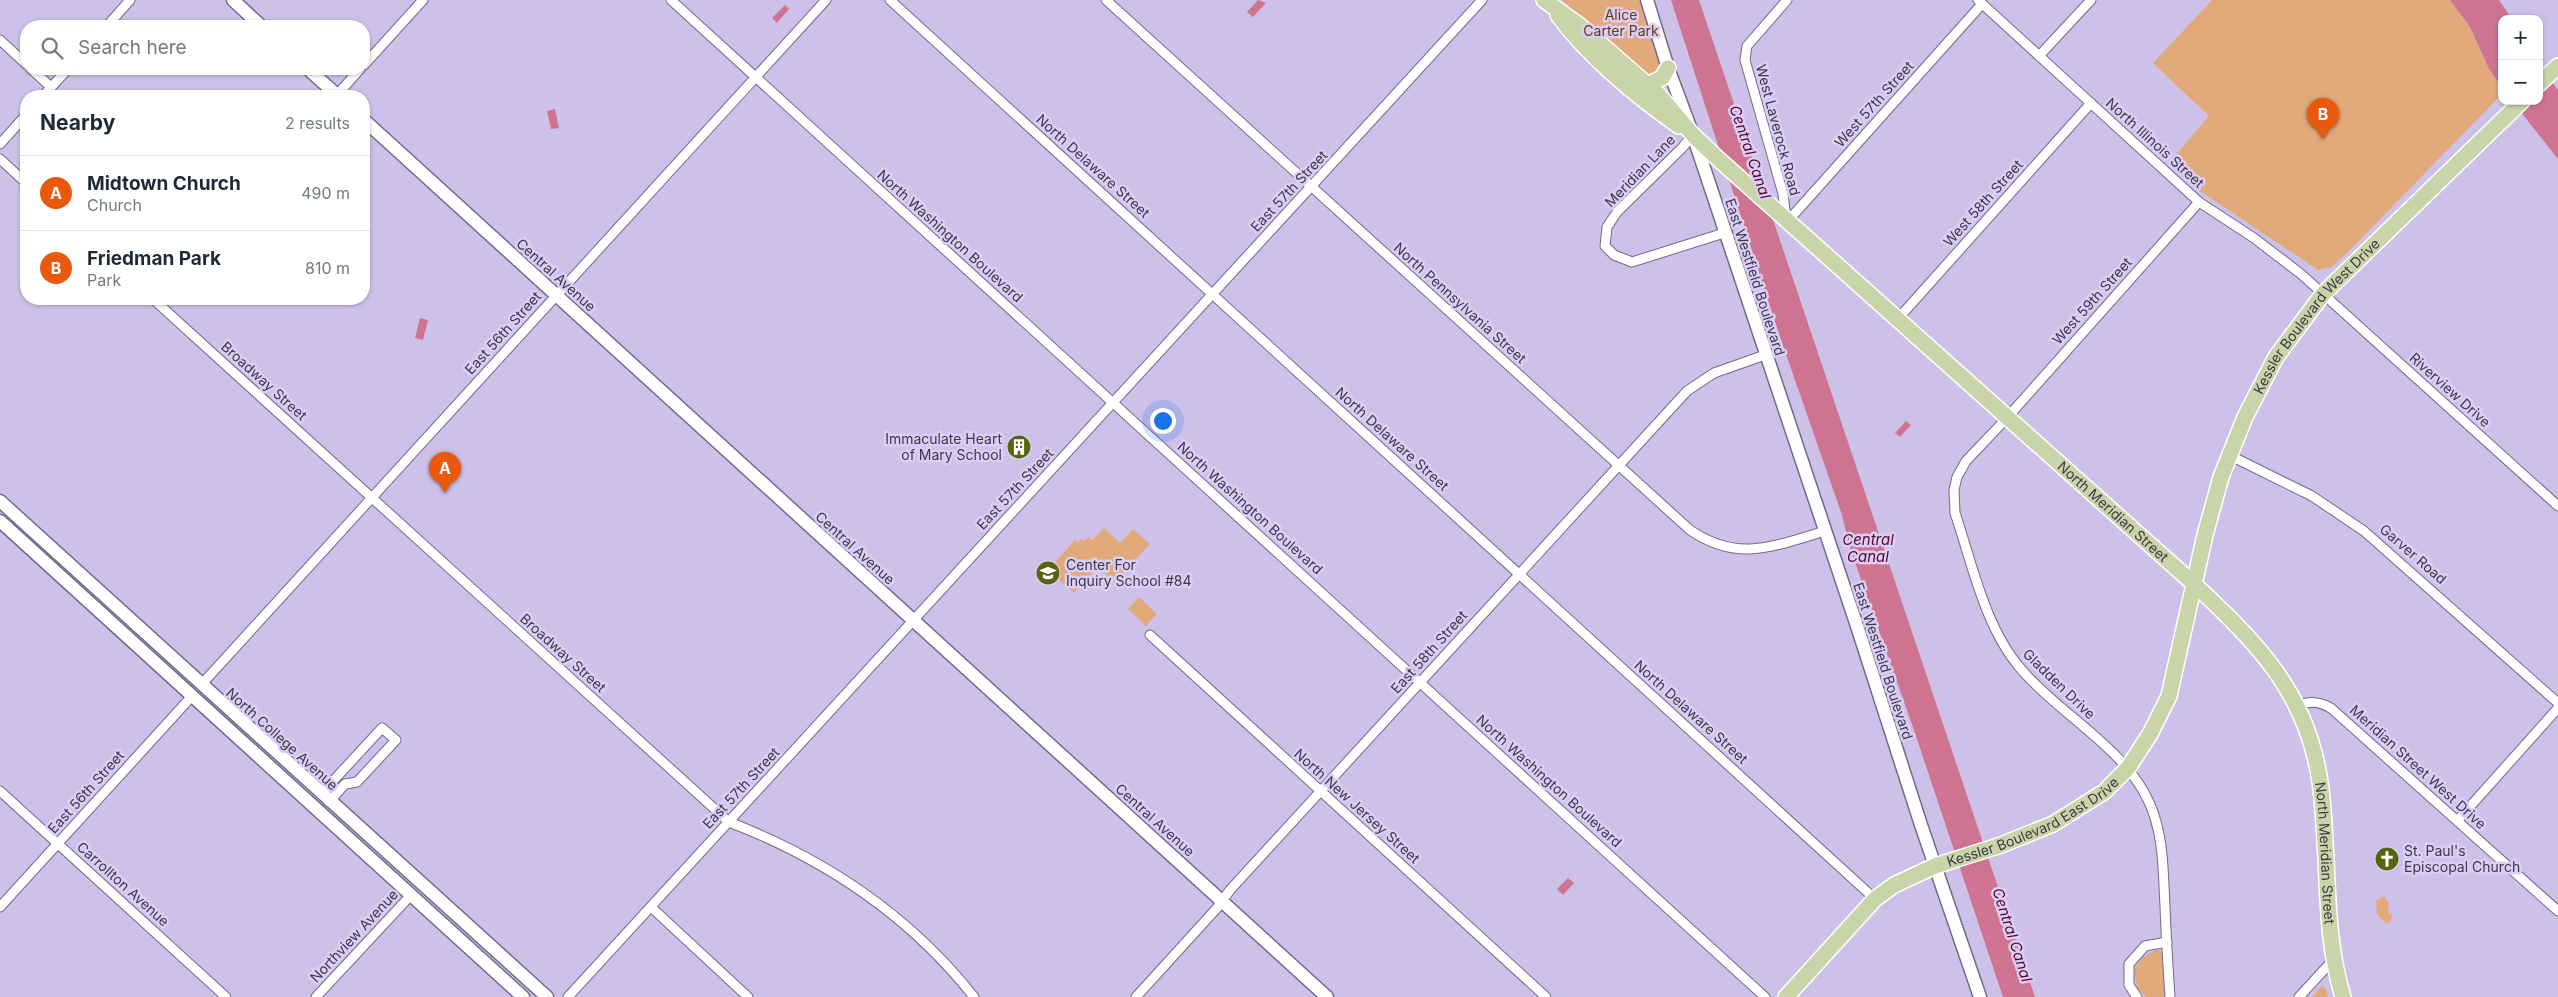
<!DOCTYPE html>
<meta charset="utf-8">
<style>
:root{--surface:#fff;--page:#f6f6f7;--text:#1f2937;--muted:#747a83;--line:#e0e1e3;--accent:#ea580c}
body{margin:0;font-family:Inter,sans-serif;background:var(--page);color:var(--text)}
.controls{position:absolute;right:15px;top:15px;display:grid;overflow:hidden;border-radius:10px;box-shadow:0 1px 4px #0004}
.controls button{width:45px;height:45px;display:grid;place-items:center;padding:0;border:0;border-bottom:1px solid var(--line);background:var(--surface);color:var(--text);font:25px sans-serif}
.you{position:absolute;left:1162px;top:420px;width:18px;height:18px;margin:-12px;border:4px solid #fff;border-radius:50%;background:#1a73e8;box-shadow:0 0 0 8px #1a73e833}
.badge{display:grid;place-items:center;width:32px;height:32px;border-radius:50%;background:var(--accent);color:#fff;font-size:16px;font-weight:700}
.pin{position:absolute;translate:-50% -41px;filter:drop-shadow(0 1px 2px #0008)}
.pin::after{content:'';position:absolute;top:26px;width:18px;height:15px;background:inherit;clip-path:polygon(0 0,100% 0,50% 100%)}
.list{margin:0;padding:0;list-style:none}
h2{display:flex;justify-content:space-between;align-items:center;height:65px;margin:0;padding:0 20px;font-size:21px}
h2 small{font-size:16px;font-weight:400;color:var(--muted)}
.list li{display:grid;grid-template-columns:32px 1fr auto;gap:15px;align-items:center;box-sizing:border-box;height:75px;padding:0 20px;border-top:1px solid var(--line)}
.list b{display:block;font-size:19px;white-space:nowrap}
.list p{margin:0;font-size:16px;white-space:nowrap;color:var(--muted)}
.list em{font-size:16px;font-style:normal;color:var(--muted)}
.icon{flex:none;width:28px;height:28px;fill:none;stroke:currentColor;stroke-width:2;stroke-linecap:round;stroke-linejoin:round}
.map{position:relative;flex:none;width:2558px;height:997px;overflow:hidden}
.search{position:absolute;background:var(--surface);box-shadow:0 1px 4px #0004;left:20px;top:20px;width:350px;height:55px;display:flex;align-items:center;gap:12px;box-sizing:border-box;padding:0 18px;border-radius:20px;color:var(--muted);font-size:19px}
.panel{position:absolute;background:var(--surface);box-shadow:0 1px 4px #0004;left:20px;top:90px;width:350px;height:215px;border-radius:20px}
.map>svg:first-child{display:block}
.green{fill:#e2a97a}
.water{fill:#ce7490}
.lines{fill:none;stroke-linecap:round;stroke-linejoin:round}
.minor-casing{stroke:#75688c;stroke-width:11}
.secondary-casing{stroke:#75688c;stroke-width:15}
.primary-casing{stroke:#fff;stroke-width:18}
.minor{stroke:#fff;stroke-width:9}
.secondary{stroke:#fff;stroke-width:12}
.primary{stroke:#cad4a9;stroke-width:15}
.labels{text-anchor:middle;stroke-width:5;stroke-linejoin:round;paint-order:stroke}
.park-label{font-size:14px;fill:#693b08;stroke:#dbcef6}
.street-label{font-size:14px;fill:#3d3747;stroke:#dbcef6}
.poi-label{font-size:14px;fill:#3d3747;stroke:#dbcef6;text-anchor:start}
.water-label{font-size:15px;font-style:italic;fill:#5a062c;stroke:#dbcef6}
</style>
<div class="map">
<svg width="2558" height="997" viewBox="0 0 2558 997">
<rect width="100%" height="100%" fill="#cec1e9"/>
<g class="green">
<polygon points="1562,0 1639,0 1660,65 1648,78"/>
<polygon points="2212,0 2450,0 2470,27 2489,69 2502,88 2502,94 2350,250 2332,267 2318,270 2200,191 2169,163 2209,116 2153,63"/>
<polygon points="1104,528 1120,543 1133,529 1150,544 1115,582 1098,567 1074,593 1048,570 1075,540 1078,542 1081,539 1084,541 1088,537 1092,540"/>
<polygon points="1139,597 1157,614 1146,626 1128,609"/>
<polygon points="2384,896 2389,904 2388,913 2392,915 2390,922 2385,923 2377,914 2376,900"/>
<polygon points="2157,949 2163,953 2166,992 2164,997 2146,997 2137,988 2134,970 2142,958"/>
<polygon points="2322,986 2326,989 2328,997 2312,997"/>
</g>
<g class="water">
<polygon points="1258,0 1266,3 1253,17 1247,12"/>
<polygon points="1671,0 1699,0 2035,997 2003,997 1915,733 1851,551 1842,515 1779,334"/>
<polygon points="2450,0 2499,0 2512,19 2502,19 2502,88 2489,69 2470,27"/>
<polygon points="785,5 789,9 777,23 772,18"/>
<polygon points="2539,66 2558,90 2558,159 2512,101 2539,101"/>
<polygon points="555,109 559,128 551,129 547,111"/>
<polygon points="420,318 428,320 423,340 415,338"/>
<polygon points="1906,421 1911,425 1900,437 1895,433"/>
<polygon points="1568,878 1574,883 1563,895 1557,889"/>
</g>
<g class="lines">
<defs>
<g id="minor">
<polyline points="671,0 1765,997"/>
<polyline points="890,0 1875,899"/>
<path d="M1106,0L1690,530C1738,563 1774,546 1825,531"/>
<polyline points="1978,0 2199,202 2254,238 2301,274 2558,506"/>
<polyline points="107,26 130,0"/>
<polyline points="0,40 26,64"/>
<polyline points="2039,56 2091,0"/>
<polyline points="364,65 423,0"/>
<polyline points="31,69 51,87"/>
<polyline points="337,95 360,69"/>
<polyline points="43,96 68,69"/>
<polyline points="1693,135 1682,148 1617,212 1607,227 1605,246 1614,255 1632,262 1724,233"/>
<polyline points="0,144 26,115"/>
<polyline points="0,159 26,183"/>
<polyline points="1786,219 1783,194 1745,60 1747,46 1787,0"/>
<polyline points="1787,222 1982,4"/>
<path d="M153,299L729,822C825,859 910,916 974,997"/>
<polyline points="1896,321 2091,103"/>
<polyline points="2229,455 2312,496 2364,531 2558,703"/>
<polyline points="1150,635 1546,997"/>
<polyline points="201,685 826,0"/>
<path d="M2297,706C2308,701 2321,701 2332,709L2558,911"/>
<polyline points="0,791 226,997"/>
<polyline points="321,794 382,728 396,740 357,782 345,784 329,802"/>
<polyline points="2458,820 2558,708"/>
<polyline points="0,907 193,695"/>
<polyline points="651,907 748,997"/>
<polyline points="316,997 412,894"/>
<polyline points="568,997 1482,0"/>
<polyline points="1136,997 1217,908 1230,890 1687,391 1714,373 1765,355"/>
<polyline points="2137,997 2129,985 2129,964 2145,946 2167,942"/>
<path d="M2170,997C2168,967 2166,936 2165,906C2163,871 2164,835 2149,802C2124,747 2059,714 2021,669C1985,628 1972,563 1955,513L1954,490L1957,477L1966,461L2006,419L2199,202"/>
<polyline points="2299,997 2334,959"/>
</g>
<g id="secondary">
<polyline points="233,0 261,26"/>
<polyline points="1647,0 1668,68 1693,135 1857,626 1921,825 1980,997"/>
<polyline points="308,69 338,96"/>
<polyline points="364,120 1327,997"/>
<polyline points="0,501 547,997"/>
<polyline points="0,521 523,997"/>
</g>
<g id="primary">
<path id="s1" d="M1544,0L1579,25L1659,95L1693,135L1716,157L2194,584C2257,643 2307,692 2320,782C2324,807 2324,832 2326,858C2328,905 2329,951 2343,997"/>
<path d="M1558,15C1588,56 1637,97 1679,126"/>
<polyline points="2539,84 2558,66"/>
<polyline points="1647,85 1662,78 1668,68"/>
<path id="s2" d="M1786,997L1875,899L1894,885L1935,866L2001,845L2053,824L2104,792L2128,768L2150,734L2169,696L2205,535L2221,477L2245,417L2276,357L2323,294L2522,101"/>
</g>
</defs>
<use href="#minor" class="minor-casing"/>
<use href="#secondary" class="secondary-casing"/>
<use href="#primary" class="primary-casing"/>
<use href="#minor" class="minor"/>
<use href="#secondary" class="secondary"/>
<use href="#primary" class="primary"/>
</g>
<defs>
<symbol id="building-disc" viewBox="-11 -11 22 22"><circle r="9.5" fill="#54650d" stroke="#dbcef6"/><path d="M-4-6H4V6H1V3H-1V6H-4ZM-2.5-4.3h1.7v1.8h-1.7ZM.8-4.3h1.7v1.8H.8ZM-2.5-1h1.7V.8h-1.7ZM.8-1h1.7V.8H.8Z" fill="#fff"/></symbol>
<symbol id="school-disc" viewBox="-11 -11 22 22"><circle r="9.5" fill="#54650d" stroke="#dbcef6"/><path d="M0-5L7-2L0 1L-7-2ZM-4 1L0 2.5L4 1V4Q0 6-4 4Z" fill="#fff"/></symbol>
<symbol id="church-disc" viewBox="-11 -11 22 22"><circle r="9.5" fill="#54650d" stroke="#dbcef6"/><path d="M-1.2-6h2.4v3.5h3.3v2.4h-3.3V6h-2.4V-.1h-3.3v-2.4h3.3Z" fill="#fff"/></symbol>
</defs>
<g fill-rule="evenodd">
<use href="#building-disc" x="1005" y="433" width="28" height="28"/>
<use href="#school-disc" x="1034" y="559" width="28" height="28"/>
<use href="#church-disc" x="2373" y="845" width="28" height="28"/>
</g>
<g class="labels">
<g class="park-label">
<text x="1621" y="20">Alice<tspan x="1621" dy="16">Carter Park</tspan></text>
</g>
<g class="street-label">
<text transform="translate(1874 104) rotate(-48)" y="5">West 57th Street</text>
<text transform="translate(1778 130) rotate(75)" y="5">West Laverock Road</text>
<text transform="translate(2155 143) rotate(42)" y="5">North Illinois Street</text>
<text transform="translate(1093 166) rotate(42)" y="5">North Delaware Street</text>
<text transform="translate(1640 171) rotate(-46)" y="5">Meridian Lane</text>
<text transform="translate(1289 191) rotate(-47)" y="5">East 57th Street</text>
<text transform="translate(1983 203) rotate(-48)" y="5">West 58th Street</text>
<text transform="translate(950 236) rotate(42)" y="5">North Washington Boulevard</text>
<text transform="translate(556 275) rotate(42)" y="5">Central Avenue</text>
<text transform="translate(1755 277) rotate(72)" y="5">East Westfield Boulevard</text>
<text transform="translate(2092 301) rotate(-48)" y="5">West 59th Street</text>
<text transform="translate(1460 303) rotate(42)" y="5">North Pennsylvania Street</text>
<text dy="5" stroke="none"><textPath href="#s2" startOffset="918">Kessler Boulevard West Drive</textPath></text>
<text transform="translate(503 333) rotate(-48)" y="5">East 56th Street</text>
<text transform="translate(264 381) rotate(42)" y="5">Broadway Street</text>
<text transform="translate(2450 390) rotate(42)" y="5">Riverview Drive</text>
<text transform="translate(1392 439) rotate(42)" y="5">North Delaware Street</text>
<text transform="translate(1015 489) rotate(-47)" y="5">East 57th Street</text>
<text transform="translate(1250 508) rotate(42)" y="5">North Washington Boulevard</text>
<text dy="5" stroke="none"><textPath href="#s1" startOffset="766">North Meridian Street</textPath></text>
<text transform="translate(855 548) rotate(42)" y="5">Central Avenue</text>
<text transform="translate(2413 554) rotate(41)" y="5">Garver Road</text>
<text transform="translate(1429 652) rotate(-48)" y="5">East 58th Street</text>
<text transform="translate(563 653) rotate(42)" y="5">Broadway Street</text>
<text transform="translate(1883 661) rotate(72)" y="5">East Westfield Boulevard</text>
<text transform="translate(2059 684) rotate(44)" y="5">Gladden Drive</text>
<text transform="translate(1691 712) rotate(42)" y="5">North Delaware Street</text>
<text transform="translate(282 739) rotate(42)" y="5">North College Avenue</text>
<text transform="translate(2418 767) rotate(42)" y="5">Meridian Street West Drive</text>
<text transform="translate(1549 781) rotate(42)" y="5">North Washington Boulevard</text>
<text transform="translate(741 788) rotate(-47)" y="5">East 57th Street</text>
<text transform="translate(86 792) rotate(-48)" y="5">East 56th Street</text>
<text transform="translate(1357 806) rotate(42)" y="5">North New Jersey Street</text>
<text transform="translate(1155 820) rotate(42)" y="5">Central Avenue</text>
<text dy="5" stroke="none"><textPath href="#s2" startOffset="309">Kessler Boulevard East Drive</textPath></text>
<text dy="5" stroke="none"><textPath href="#s1" startOffset="1186">North Meridian Street</textPath></text>
<text transform="translate(123 884) rotate(42)" y="5">Carrollton Avenue</text>
<text transform="translate(354 936) rotate(-47)" y="5">Northview Avenue</text>
</g>
<g class="poi-label">
<text x="1002" y="444" text-anchor="end">Immaculate Heart<tspan x="1002" dy="16">of Mary School</tspan></text>
<text x="1066" y="570">Center For<tspan x="1066" dy="16">Inquiry School #84</tspan></text>
<text x="2404" y="856">St. Paul's<tspan x="2404" dy="16">Episcopal Church</tspan></text>
</g>
<g class="water-label">
<text transform="translate(1750 152) rotate(71)" y="5">Central Canal</text>
<text x="1868" y="545">Central<tspan x="1868" dy="17">Canal</tspan></text>
<text transform="translate(2012 935) rotate(72)" y="5">Central Canal</text>
</g>
</g>
</svg>
<div class="controls">
<button>+</button>
<button>−</button>
</div>
<div class="you"></div>
<div class="pin badge" style="left:445px;top:493px">A</div>
<div class="pin badge" style="left:2323px;top:139px">B</div>
<div class="search"><svg class="icon" aria-label="search" viewBox="0 0 24 24"><circle cx="10" cy="10" r="6"/><path d="M15 15l6 6"/></svg>Search here</div>
<section class="panel">
<h2>Nearby<small>2 results</small></h2>
<ul class="list">
<li><span class="badge">A</span><div><b>Midtown Church</b><p>Church</p></div><em>490 m</em></li>
<li><span class="badge">B</span><div><b>Friedman Park</b><p>Park</p></div><em>810 m</em></li>
</ul>
</section>
</div>
